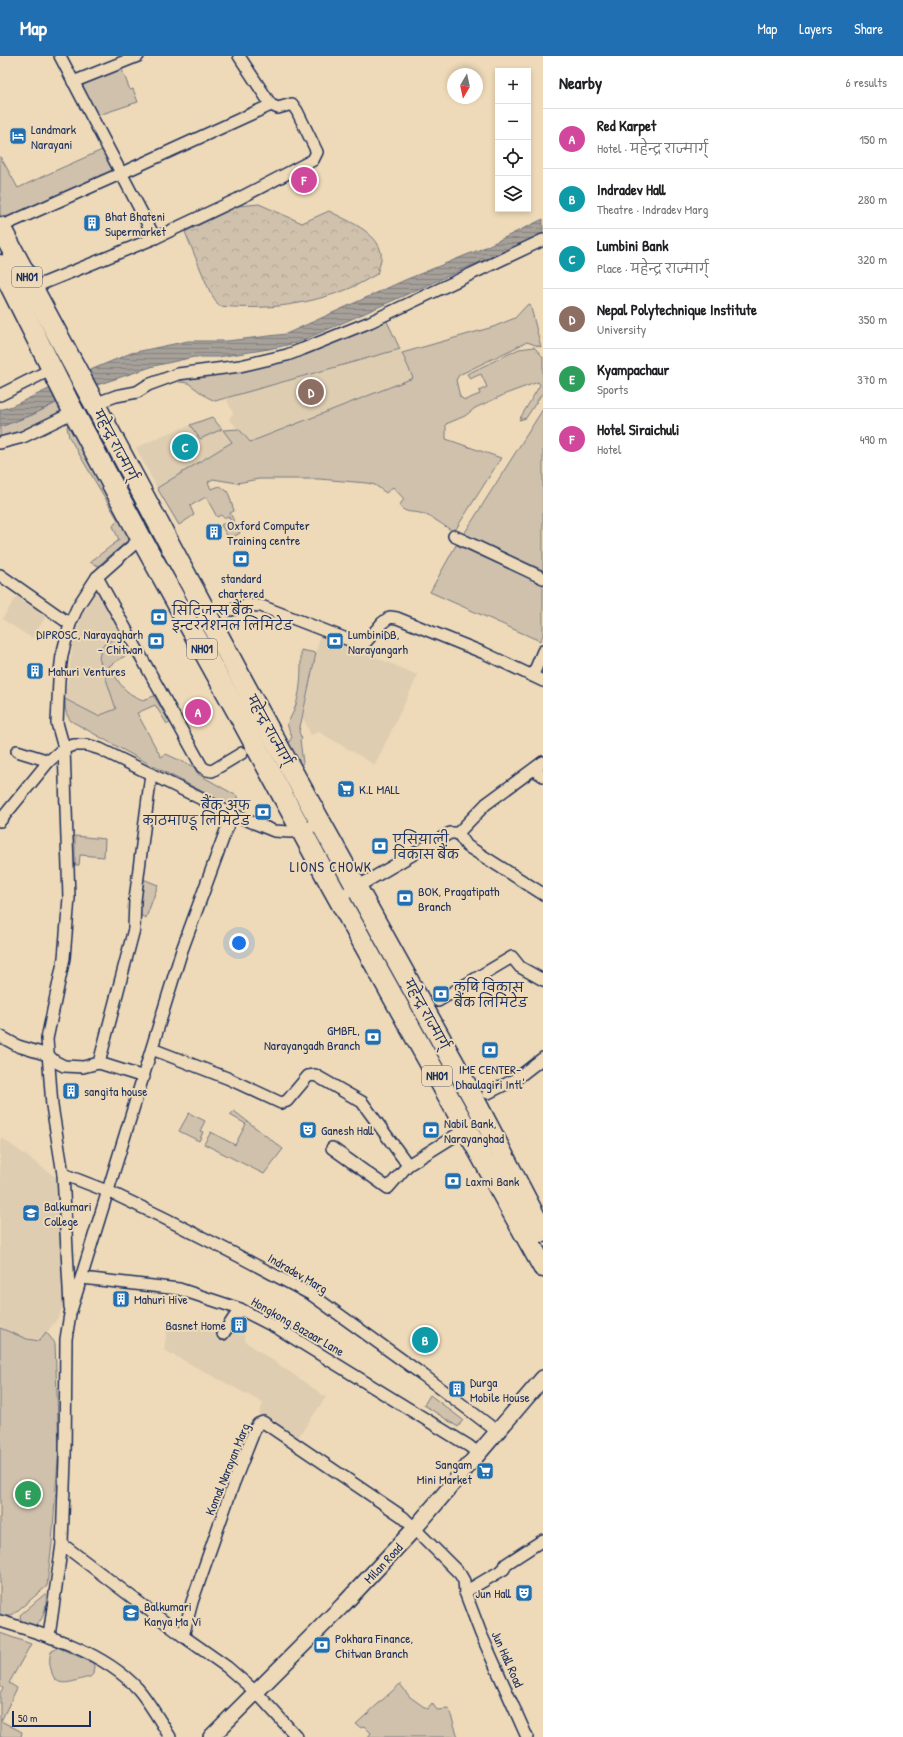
<!DOCTYPE html>
<meta charset="utf-8">
<style>
:root{--surface:#fff;--page:#f2f2f2;--text:#202124;--muted:#757577;--line:#e0e0e0;--accent:#1f6fb2}
body{margin:0;font-family:"Patrick Hand","Playpen Sans Deva",sans-serif;background:var(--page);color:var(--text)}
.controls{position:absolute;right:12px;top:12px;display:grid;overflow:hidden;border-radius:0px;box-shadow:0 2px 6px #0003}
.controls button{width:36px;height:36px;display:grid;place-items:center;padding:0;border:0;border-bottom:1px solid var(--line);background:var(--surface);color:var(--text);font:20px sans-serif}
.compass{position:absolute;left:447px;top:12px;width:36px;height:36px;border-radius:50%;background:var(--surface);box-shadow:0 2px 6px #0003;rotate:189deg}
.scale{position:absolute;left:12px;bottom:10px;width:79px;box-sizing:border-box;padding-left:4px;border:2px solid #1b2f5e;border-top:0;font-size:11px;line-height:14px;white-space:nowrap;color:#1b2f5e;-webkit-text-stroke:3px #eedab8;paint-order:stroke}
.you{position:absolute;left:239px;top:887px;width:14px;height:14px;margin:-10px;border:3px solid #fff;border-radius:50%;background:#1a73e8;box-shadow:0 0 0 6px #1a73e833}
.badge{display:grid;place-items:center;width:26px;height:26px;border-radius:50%;background:var(--accent);color:#fff;font-size:13px;font-weight:700}
.pin{position:absolute;translate:-50% -50%;border:2px solid #fff;box-shadow:0 1px 4px #0006}
.list{margin:0;padding:0;list-style:none}
h2{display:flex;justify-content:space-between;align-items:center;height:52px;margin:0;padding:0 16px;font-size:17px}
h2 small{font-size:13px;font-weight:400;color:var(--muted)}
.list li{display:grid;grid-template-columns:26px 1fr auto;gap:12px;align-items:center;box-sizing:border-box;height:60px;padding:0 16px;border-top:1px solid var(--line)}
.list b{display:block;font-size:15px;white-space:nowrap}
.list p{margin:0;font-size:13px;white-space:nowrap;color:var(--muted)}
.list em{font-size:13px;font-style:normal;color:var(--muted)}
.icon{flex:none;width:22px;height:22px;fill:none;stroke:currentColor;stroke-width:2;stroke-linecap:round;stroke-linejoin:round}
.map{position:relative;flex:none;width:543px;height:1681px;overflow:hidden}
header{display:flex;align-items:center;gap:24px;box-sizing:border-box;height:56px;padding:0 20px;background:var(--accent);color:#fff}
header strong{font-size:19px}
nav{display:flex;gap:22px;margin-inline-start:auto;font-size:14px}
main{display:flex}
aside{flex:1;background:var(--surface)}
.map>svg:first-child{display:block}
.built{fill:#decdb1}
.green{fill:#cfc1ab;stroke:#757884}
.forest{fill:url(#forest-crowns);stroke:#757884}
.water{fill:url(#water-rules);stroke:#6e7381}
.lines{fill:none;stroke-linecap:round;stroke-linejoin:round}
.street-casing{stroke:#1b2f5e;stroke-width:14}
.secondary-casing{stroke:#1b2f5e;stroke-width:18}
.highway-casing{stroke:#1b2f5e;stroke-width:23}
.street{stroke:#eedab8;stroke-width:11}
.secondary{stroke:#eedab8;stroke-width:15}
.highway{stroke:#eedab8;stroke-width:20}
.labels{text-anchor:middle;stroke-width:4;stroke-linejoin:round;paint-order:stroke}
.shield{fill:#eedab8;stroke:#5a6279;stroke-width:1}
.shield-label{font-size:12px;font-weight:bold;fill:#1b2f5e}
.poi-label{font-size:13px;fill:#1b2f5e;stroke:#eedab8;text-anchor:start}
.street-label{font-size:13px;fill:#1b2f5e;stroke:#eedab8}
.neighbourhood-label{font-size:14px;letter-spacing:1px;fill:#1b2f5e;stroke:#eedab8}
</style>
<header>
<strong>Map</strong>
<nav><a>Map</a><a>Layers</a><a>Share</a></nav>
</header>
<main>
<div class="map">
<svg width="543" height="1681" viewBox="0 0 543 1681">
<defs>
<pattern id="forest-crowns" width="20" height="18" patternUnits="userSpaceOnUse"><rect width="20" height="18" fill="#cfc1ab"/><path d="M2 6a3 3 0 1 1 6 0M12 15a3 3 0 1 1 6 0" fill="none" stroke="#b1a696"/></pattern>
<pattern id="water-rules" width="6" height="5" patternUnits="userSpaceOnUse"><rect width="6" height="5" fill="#a6a099"/><path d="M0 2.5h6" fill="none" stroke="#868380"/></pattern>
</defs>
<rect width="100%" height="100%" fill="#eedab8"/>
<filter id="ink" filterUnits="userSpaceOnUse"><feTurbulence type="fractalNoise" baseFrequency=".025" numOctaves="2"/><feDisplacementMap in="SourceGraphic" scale="8" xChannelSelector="R" yChannelSelector="G"/><feConvolveMatrix kernelMatrix="1 2 1 2 8 2 1 2 1" color-interpolation-filters="sRGB"/></filter>
<g filter="url(#ink)">
<g class="built">
<polygon points="400,293 413,322 250,386 229,363 233,357 226,342 265,330 275,329"/>
<polygon points="212,361 233,386 157,432 136,392 161,380"/>
<polygon points="98,532 123,576 102,590 99,602 116,653 98,660 65,643 73,588 81,560"/>
<polygon points="17,540 47,559 32,582 2,563"/>
<polygon points="320,578 418,619 375,709 319,676 311,679 303,662"/>
<polygon points="2,1082 57,1122 59,1129 65,1186 63,1251 58,1262 40,1285 27,1283 0,1272 0,1084"/>
<polygon points="168,1266 244,1279 246,1286 326,1341 297,1383 259,1358 263,1347 164,1294"/>
</g>
<g class="green">
<polygon points="121,11 130,34 133,33 138,46 96,60 82,32 82,26"/>
<polygon points="102,94 105,97 114,114 4,166 0,157 0,100 18,132 59,113"/>
<path d="M530,248L541,291L527,286L459,319L456,324L460,341L465,344L480,338L479,335L487,331L481,318L470,323L467,318L519,293L534,291L543,301V336L526,362L519,364L540,329L538,326L508,337L475,352L465,360L446,368V383L501,402L454,476C444,470 433,461 423,458C412,454 408,459 399,450L404,443L393,431L386,437L375,429L367,427L319,423H259L237,427L213,423L208,426L211,433L220,430L228,436L234,455L230,457L240,477L229,483L221,469L225,467L228,472L233,468L228,460L224,462L221,459L217,461L206,441L190,450L194,459L179,469L157,432L232,386L223,374L239,373L250,386L413,322L402,297L493,271L515,262L527,249Z"/>
<polygon points="385,261 400,293 215,345 207,341 188,327 165,324 255,309"/>
<polygon points="72,339 72,351 48,366 0,383 0,371 32,359"/>
<polygon points="543,353 543,514 464,478"/>
<polygon points="212,361 222,373 200,383 190,369"/>
<polygon points="69,364 132,481 98,510 90,506 119,484 113,470 118,464 69,381 67,371"/>
<polygon points="456,489 543,528 543,579 540,585 430,536"/>
<path d="M123,576L133,595L109,610C120,627 122,636 143,644L154,640L170,667L167,668L155,649L137,657L161,701L166,698L194,711L198,718L237,740L238,754L136,701L71,665C65,658 65,652 65,643L98,660L116,653L99,602L102,590Z"/>
<path d="M301,594L316,597L299,676L302,683L300,684L303,707L300,710L286,692L292,681L287,668C302,643 301,622 301,594Z"/>
<polygon points="75,780 105,783 104,801 80,799 79,809 75,809"/>
<polygon points="143,823 158,829 146,862 140,859 139,842"/>
<polygon points="234,1055 283,1093 264,1118 204,1088 211,1076 235,1089 246,1068 230,1059"/>
<polygon points="189,1057 205,1065 200,1075 203,1076 199,1085 179,1075"/>
<polygon points="0,1272 27,1283 39,1285 46,1276 55,1287 59,1390 52,1487 47,1530 11,1560 0,1560"/>
<polygon points="430,1339 463,1364 458,1371 424,1349"/>
<path d="M46,1537C48,1552 40,1582 21,1565L20,1559Z"/>
<polygon points="0,1577 31,1588 9,1627 17,1632 1,1665 22,1676 21,1681 0,1681 0,1637 3,1632 0,1630"/>
<path d="M57,1591L93,1607L94,1610L93,1618L90,1621C74,1624 55,1636 51,1613C49,1606 49,1601 52,1594Z"/>
<polygon points="400,1628 410,1641 427,1653 432,1647 437,1654 449,1653 458,1681 368,1681 371,1677 364,1670 361,1672 356,1668"/>
</g>
<path class="forest" d="M259,148L302,167L329,155C346,164 378,176 381,197C382,204 379,211 377,218C366,224 355,231 343,235C300,250 265,254 219,250L210,236L185,176L238,150Z"/>
<g class="water">
<path d="M543,163V179C460,213 379,252 296,287L269,293L218,301H194L154,310L94,330L88,315L131,297L188,285H227L286,278L405,224L481,193Z"/>
<polygon points="62,327 69,340 32,359 0,371 0,354 12,350"/>
</g>
<g class="lines">
<defs>
<g id="street">
<polyline points="73,26 138,0"/>
<polyline points="0,171 122,117 271,49 239,0"/>
<polyline points="155,182 238,143 313,104 317,96 297,55 292,48 278,52 271,49"/>
<polyline points="32,232 155,182 60,0"/>
<polyline points="0,339 52,313"/>
<polyline points="94,348 116,340 137,336 148,329 178,318 240,310 287,299 303,293 370,266 543,184"/>
<polyline points="0,387 23,381 74,356"/>
<polyline points="454,480 543,522"/>
<polyline points="0,519 70,568"/>
<polyline points="97,521 202,711 207,714 212,715 242,697"/>
<polyline points="231,554 247,549 261,550 357,587 365,587 382,567 390,561 397,562 484,597 543,625"/>
<polyline points="533,619 543,595"/>
<polyline points="17,695 49,705"/>
<polyline points="534,714 543,720"/>
<polyline points="0,765 49,705 64,692 74,689 87,689 100,693 232,758 274,775 290,776 301,775 320,767"/>
<polyline points="458,777 467,790 543,838"/>
<polyline points="338,842 450,777 458,777 486,748 543,706"/>
<polyline points="438,945 512,901 520,911 543,924"/>
<polyline points="0,980 18,990 48,999 54,1005 64,1010 83,1011 99,1007 134,873 135,844 151,718"/>
<polyline points="152,993 227,1022 281,1047 287,1045 308,1020 315,1019 362,1046 408,1109"/>
<polyline points="99,1007 144,1021"/>
<polyline points="488,1037 516,1023 543,1002"/>
<polyline points="332,1092 388,1132 408,1109 466,1073"/>
<polyline points="63,1118 112,1137 160,1160 231,1196 312,1239 423,1319 498,1376"/>
<polyline points="82,1222 179,1233 240,1253 279,1273 469,1390 479,1398"/>
<polyline points="70,1251 63,1118 52,1050 47,983 64,902 69,842 64,692 57,667 59,624 62,599 70,568 78,550 97,521 141,482"/>
<polyline points="223,1278 240,1253"/>
<polyline points="62,1488 183,1580 227,1611 257,1637 297,1681"/>
<polyline points="465,1536 504,1513 506,1508 543,1484"/>
<path d="M0,1565C47,1579 104,1596 138,1633C150,1647 160,1665 170,1681"/>
<polyline points="49,1580 62,1488 65,1403 66,1283 70,1258 182,894 232,758"/>
<polyline points="183,1580 192,1546 233,1429 255,1373 258,1368 263,1366 403,1461 460,1518 464,1525 465,1536 481,1578 527,1681"/>
</g>
<polyline id="secondary" points="211,1681 343,1549 415,1472 543,1322"/>
<g id="highway">
<polyline points="0,171 256,650 475,1045 543,1176"/>
<polyline points="0,209 70,349 141,482 239,659 331,829 543,1211"/>
</g>
</defs>
<use href="#street" class="street-casing"/>
<use href="#secondary" class="secondary-casing"/>
<use href="#highway" class="highway-casing"/>
<use href="#street" class="street"/>
<use href="#secondary" class="secondary"/>
<use href="#highway" class="highway"/>
</g>
</g>
<defs>
<symbol id="hotel-square" viewBox="-11 -11 22 22"><rect x="-9" y="-9" width="18" height="18" rx="4" fill="#1f6fb2" stroke="#eedab8"/><path d="M-6-4.5h1.5V1H6V5H4.5V3h-9V5H-6ZM-4 0a1.8 1.8 0 1 1 3.6 0ZM.5 0V-2.5h3Q6-2.5 6 0Z" fill="#fff"/></symbol>
<symbol id="building-square" viewBox="-11 -11 22 22"><rect x="-9" y="-9" width="18" height="18" rx="4" fill="#1f6fb2" stroke="#eedab8"/><path d="M-4-6H4V6H1V3H-1V6H-4ZM-2.5-4.3h1.7v1.8h-1.7ZM.8-4.3h1.7v1.8H.8ZM-2.5-1h1.7V.8h-1.7ZM.8-1h1.7V.8H.8Z" fill="#fff"/></symbol>
<symbol id="bank-square" viewBox="-11 -11 22 22"><rect x="-9" y="-9" width="18" height="18" rx="4" fill="#1f6fb2" stroke="#eedab8"/><path d="M-6-4H6V4H-6ZM0-2.3a2.3 2.3 0 1 0 0 4.6a2.3 2.3 0 1 0 0-4.6Z" fill="#fff"/></symbol>
<symbol id="supermarket-square" viewBox="-11 -11 22 22"><rect x="-9" y="-9" width="18" height="18" rx="4" fill="#1f6fb2" stroke="#eedab8"/><path d="M-6-5.5h2.5l.6 2H6L4.5 2H-2.5L-4.4-4H-6ZM-1.5 3.2a1.3 1.3 0 1 0 .1 0ZM3 3.2a1.3 1.3 0 1 0 .1 0Z" fill="#fff"/></symbol>
<symbol id="theatre-square" viewBox="-11 -11 22 22"><rect x="-9" y="-9" width="18" height="18" rx="4" fill="#1f6fb2" stroke="#eedab8"/><path d="M-5-5.5Q0-4 5-5.5V0Q5 5 0 6Q-5 5-5 0ZM-3.3-2.5H-1v1.5H-3.3ZM1-2.5H3.3v1.5H1ZM-2.8 1Q0 5.5 2.8 1Z" fill="#fff"/></symbol>
<symbol id="university-square" viewBox="-11 -11 22 22"><rect x="-9" y="-9" width="18" height="18" rx="4" fill="#1f6fb2" stroke="#eedab8"/><path d="M0-5L7-2L0 1L-7-2ZM-4 1L0 2.5L4 1V4Q0 6-4 4Z" fill="#fff"/></symbol>
<symbol id="school-square" viewBox="-11 -11 22 22"><rect x="-9" y="-9" width="18" height="18" rx="4" fill="#1f6fb2" stroke="#eedab8"/><path d="M0-5L7-2L0 1L-7-2ZM-4 1L0 2.5L4 1V4Q0 6-4 4Z" fill="#fff"/></symbol>
</defs>
<g fill-rule="evenodd">
<use href="#hotel-square" x="8" y="70" width="20" height="20"/>
<use href="#building-square" x="82" y="157" width="20" height="20"/>
<use href="#building-square" x="204" y="466" width="20" height="20"/>
<use href="#bank-square" x="231" y="493" width="20" height="20"/>
<use href="#bank-square" x="149" y="551" width="20" height="20"/>
<use href="#bank-square" x="146" y="575" width="20" height="20"/>
<use href="#bank-square" x="325" y="575" width="20" height="20"/>
<use href="#building-square" x="25" y="605" width="20" height="20"/>
<use href="#supermarket-square" x="336" y="723" width="20" height="20"/>
<use href="#bank-square" x="253" y="746" width="20" height="20"/>
<use href="#bank-square" x="370" y="780" width="20" height="20"/>
<use href="#bank-square" x="395" y="832" width="20" height="20"/>
<use href="#bank-square" x="431" y="928" width="20" height="20"/>
<use href="#bank-square" x="363" y="971" width="20" height="20"/>
<use href="#bank-square" x="480" y="984" width="20" height="20"/>
<use href="#building-square" x="61" y="1025" width="20" height="20"/>
<use href="#theatre-square" x="298" y="1064" width="20" height="20"/>
<use href="#bank-square" x="421" y="1064" width="20" height="20"/>
<use href="#bank-square" x="443" y="1115" width="20" height="20"/>
<use href="#university-square" x="21" y="1147" width="20" height="20"/>
<use href="#building-square" x="111" y="1233" width="20" height="20"/>
<use href="#building-square" x="229" y="1259" width="20" height="20"/>
<use href="#building-square" x="447" y="1323" width="20" height="20"/>
<use href="#supermarket-square" x="475" y="1405" width="20" height="20"/>
<use href="#theatre-square" x="514" y="1527" width="20" height="20"/>
<use href="#school-square" x="121" y="1547" width="20" height="20"/>
<use href="#bank-square" x="312" y="1579" width="20" height="20"/>
</g>
<g class="labels">
<g class="shield">
<rect x="12" y="211" width="30" height="20" rx="3"/>
<rect x="187" y="583" width="30" height="20" rx="3"/>
<rect x="422" y="1010" width="30" height="20" rx="3"/>
</g>
<g class="shield-label">
<text x="27" y="225">NH01</text>
<text x="202" y="597">NH01</text>
<text x="437" y="1024">NH01</text>
</g>
<g class="poi-label">
<text x="31" y="78">Landmark<tspan x="31" dy="15">Narayani</tspan></text>
<text x="105" y="165">Bhat Bhateni<tspan x="105" dy="15">Supermarket</tspan></text>
<text x="227" y="474">Oxford Computer<tspan x="227" dy="15">Training centre</tspan></text>
<text x="241" y="527" text-anchor="middle">standard<tspan x="241" dy="15">chartered</tspan></text>
<text x="172" y="559">सिटिजन्स बैंक<tspan x="172" dy="15">इन्टरनेशनल लिमिटेड</tspan></text>
<text x="143" y="583" text-anchor="end">DIPROSC, Narayagharh<tspan x="143" dy="15">- Chitwan</tspan></text>
<text x="348" y="583">LumbiniDB,<tspan x="348" dy="15">Narayangarh</tspan></text>
<text x="48" y="620">Mahuri Ventures</text>
<text x="359" y="738">K.L MALL</text>
<text x="250" y="754" text-anchor="end">बैंक अफ<tspan x="250" dy="15">काठमाण्डू लिमिटेड</tspan></text>
<text x="393" y="788">एसियाली<tspan x="393" dy="15">विकास बैंक</tspan></text>
<text x="418" y="840">BOK, Pragatipath<tspan x="418" dy="15">Branch</tspan></text>
<text x="454" y="936">कृषि विकास<tspan x="454" dy="15">बैंक लिमिटेड</tspan></text>
<text x="360" y="979" text-anchor="end">GMBFL,<tspan x="360" dy="15">Narayangadh Branch</tspan></text>
<text x="490" y="1018" text-anchor="middle">IME CENTER-<tspan x="490" dy="15">Dhaulagiri Intl'</tspan></text>
<text x="84" y="1040">sangita house</text>
<text x="444" y="1072">Nabil Bank,<tspan x="444" dy="15">Narayanghad</tspan></text>
<text x="321" y="1079">Ganesh Hall</text>
<text x="466" y="1130">Laxmi Bank</text>
<text x="44" y="1155">Balkumari<tspan x="44" dy="15">College</tspan></text>
<text x="134" y="1248">Mahuri Hive</text>
<text x="226" y="1274" text-anchor="end">Basnet Home</text>
<text x="470" y="1331">Durga<tspan x="470" dy="15">Mobile House</tspan></text>
<text x="472" y="1413" text-anchor="end">Sangam<tspan x="472" dy="15">Mini Market</tspan></text>
<text x="511" y="1542" text-anchor="end">Jun Hall</text>
<text x="144" y="1555">Balkumari<tspan x="144" dy="15">Kanya Ma Vi</tspan></text>
<text x="335" y="1587">Pokhara Finance,<tspan x="335" dy="15">Chitwan Branch</tspan></text>
</g>
<g class="street-label">
<text transform="translate(116 389) rotate(62)" y="5">महेन्द्र राज्मार्ग्</text>
<text transform="translate(270 674) rotate(61)" y="5">महेन्द्र राज्मार्ग्</text>
<text transform="translate(427 958) rotate(61)" y="5">महेन्द्र राज्मार्ग्</text>
<text transform="translate(298 1217) rotate(30)" y="5">Indradev Marg</text>
<text transform="translate(298 1270) rotate(30)" y="5">Hongkong Bazaar Lane</text>
<text transform="translate(227 1413) rotate(-68)" y="5">Komal Narayan Marg</text>
<text transform="translate(383 1507) rotate(-47)" y="5">Milan Road</text>
<text transform="translate(508 1603) rotate(66)" y="5">Jun Hall Road</text>
</g>
<g class="neighbourhood-label">
<text x="331" y="816">LIONS CHOWK</text>
</g>
</g>
</svg>
<div class="controls">
<button>+</button>
<button>−</button>
<button><svg class="icon" aria-label="locate" viewBox="0 0 24 24"><circle cx="12" cy="12" r="6"/><path d="M12 2v4M12 18v4M2 12h4M18 12h4"/></svg></button>
<button><svg class="icon" aria-label="layers" viewBox="0 0 24 24"><path d="M12 4l9 5-9 5-9-5zM3 14l9 5 9-5"/></svg></button>
</div>
<svg class="compass" viewBox="-18 -18 36 36"><path d="M0-13l5 13h-10z" fill="#e53935"/><path d="M0 13l5-13h-10z" fill="#757577"/></svg>
<div class="scale">50 m</div>
<div class="you"></div>
<div class="pin badge" style="left:198px;top:656px;background:#d1479c">A</div>
<div class="pin badge" style="left:425px;top:1284px;background:#0f9aa8">B</div>
<div class="pin badge" style="left:185px;top:391px;background:#0f9aa8">C</div>
<div class="pin badge" style="left:311px;top:336px;background:#8d6e63">D</div>
<div class="pin badge" style="left:28px;top:1438px;background:#2e9e5b">E</div>
<div class="pin badge" style="left:304px;top:124px;background:#d1479c">F</div>
</div>
<aside>
<h2>Nearby<small>6 results</small></h2>
<ul class="list">
<li><span class="badge" style="background:#d1479c">A</span><div><b>Red Karpet</b><p>Hotel · महेन्द्र राज्मार्ग्</p></div><em>150 m</em></li>
<li><span class="badge" style="background:#0f9aa8">B</span><div><b>Indradev Hall</b><p>Theatre · Indradev Marg</p></div><em>280 m</em></li>
<li><span class="badge" style="background:#0f9aa8">C</span><div><b>Lumbini Bank</b><p>Place · महेन्द्र राज्मार्ग्</p></div><em>320 m</em></li>
<li><span class="badge" style="background:#8d6e63">D</span><div><b>Nepal Polytechnique Institute</b><p>University</p></div><em>350 m</em></li>
<li><span class="badge" style="background:#2e9e5b">E</span><div><b>Kyampachaur</b><p>Sports</p></div><em>370 m</em></li>
<li><span class="badge" style="background:#d1479c">F</span><div><b>Hotel Siraichuli</b><p>Hotel</p></div><em>490 m</em></li>
</ul>
</aside>
</main>
